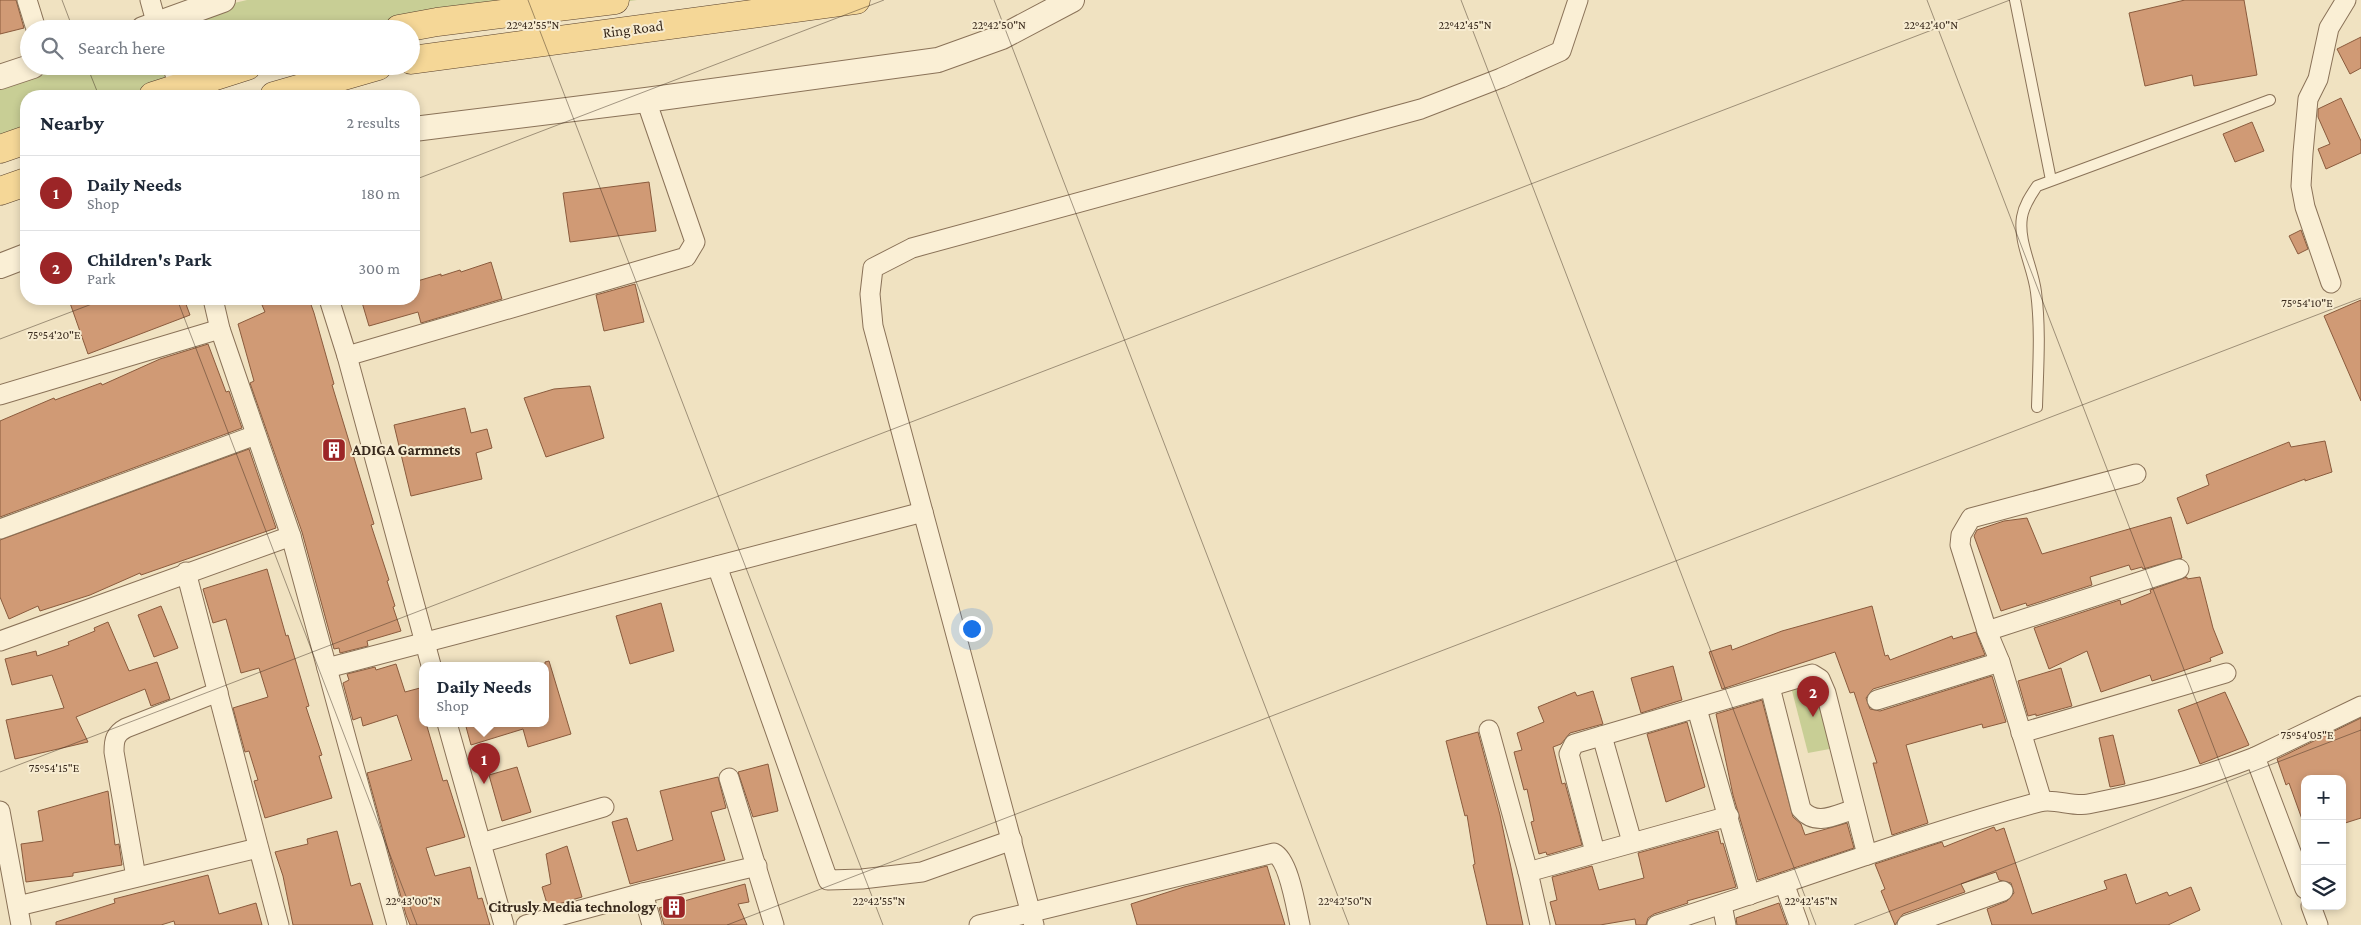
<!DOCTYPE html>
<meta charset="utf-8">
<style>
:root{--surface:#fff;--page:#f2f2f3;--text:#1f2937;--muted:#747a83;--line:#e0e1e3;--accent:#9c2527}
body{margin:0;font-family:"Crimson Pro",serif;background:var(--page);color:var(--text)}
.controls{position:absolute;right:15px;bottom:15px;display:grid;overflow:hidden;border-radius:10px;box-shadow:0 2px 8px #0003}
.controls button{width:45px;height:45px;display:grid;place-items:center;padding:0;border:0;border-bottom:1px solid var(--line);background:var(--surface);color:var(--text);font:25px sans-serif}
.you{position:absolute;left:971px;top:628px;width:18px;height:18px;margin:-12px;border:4px solid #fff;border-radius:50%;background:#1a73e8;box-shadow:0 0 0 8px #1a73e833}
.badge{display:grid;place-items:center;width:32px;height:32px;border-radius:50%;background:var(--accent);color:#fff;font-size:16px;font-weight:700}
.pin{position:absolute;translate:-50% -41px;filter:drop-shadow(0 1px 2px #0008)}
.pin::after{content:'';position:absolute;top:26px;width:18px;height:15px;background:inherit;clip-path:polygon(0 0,100% 0,50% 100%)}
.popup{position:absolute;left:419px;top:662px;width:130px;height:65px;box-sizing:border-box;display:grid;place-content:center;border-radius:10px;background:var(--surface);filter:drop-shadow(0 1px 4px #0005);font-size:16px;white-space:nowrap;color:var(--muted)}
.popup b{font-size:19px;color:var(--text)}
.popup::after{content:'';position:absolute;left:50%;top:100%;margin-left:-10px;border:10px solid transparent;border-top-color:var(--surface)}
.list{margin:0;padding:0;list-style:none}
h2{display:flex;justify-content:space-between;align-items:center;height:65px;margin:0;padding:0 20px;font-size:21px}
h2 small{font-size:16px;font-weight:400;color:var(--muted)}
.list li{display:grid;grid-template-columns:32px 1fr auto;gap:15px;align-items:center;box-sizing:border-box;height:75px;padding:0 20px;border-top:1px solid var(--line)}
.list b{display:block;font-size:19px;white-space:nowrap}
.list p{margin:0;font-size:16px;white-space:nowrap;color:var(--muted)}
.list em{font-size:16px;font-style:normal;color:var(--muted)}
.icon{flex:none;width:28px;height:28px;fill:none;stroke:currentColor;stroke-width:2;stroke-linecap:round;stroke-linejoin:round}
.map{position:relative;flex:none;width:2361px;height:925px;overflow:hidden}
.search{position:absolute;background:var(--surface);box-shadow:0 2px 8px #0003;left:20px;top:20px;width:400px;height:55px;display:flex;align-items:center;gap:12px;box-sizing:border-box;padding:0 18px;border-radius:28px;color:var(--muted);font-size:19px}
.panel{position:absolute;background:var(--surface);box-shadow:0 2px 8px #0003;left:20px;top:90px;width:400px;height:215px;border-radius:20px}
.map>svg:first-child{display:block}
.green{fill:#c8ce95}
.building{fill:#d09a75;stroke:#8a5b3d}
.lines{fill:none;stroke-linecap:round;stroke-linejoin:round}
.service-casing{stroke:#8a7258;stroke-width:12}
.minor-casing{stroke:#8a7258;stroke-width:21}
.tertiary-casing{stroke:#8a7258;stroke-width:26}
.primary-casing{stroke:#58402c;stroke-width:29}
.service{stroke:#faefd5;stroke-width:10}
.minor{stroke:#faefd5;stroke-width:19}
.tertiary{stroke:#faefd5;stroke-width:24}
.primary{stroke:#f5d797;stroke-width:28}
.ticks{fill:none;stroke:#392a1d;stroke-width:1;stroke-opacity:0.45}
.labels{text-anchor:middle;stroke-width:4;stroke-linejoin:round;paint-order:stroke}
.street-label{font-size:15px;fill:#392a1d;stroke:#f7ecd1}
.poi-label{font-size:15px;font-weight:bold;fill:#392a1d;stroke:#f7ecd1;text-anchor:start}
.ticks-label{font-size:12px;text-anchor:middle;fill:#392a1d;stroke:#f7ecd1;stroke-width:4;stroke-linejoin:round;paint-order:stroke}
</style>
<div class="map">
<svg width="2361" height="925" viewBox="0 0 2361 925">
<rect width="100%" height="100%" fill="#f0e2c1"/>
<g class="green">
<polygon points="247,0 637,0 411,32 411,29 124,29"/>
<polygon points="29,66 252,66 161,96 26,96 26,141 0,150 0,71"/>
<polygon points="1817,680 1835,748 1808,753 1791,687"/>
</g>
<g class="building">
<polygon points="0,0 16,0 24,28 0,34"/>
<polygon points="2185,0 2244,0 2257,75 2194,86 2192,75 2145,86 2129,13"/>
<polygon points="2361,37 2361,68 2350,74 2337,49"/>
<polygon points="2341,98 2361,141 2361,153 2326,169 2318,149 2330,144 2318,117 2318,109"/>
<polygon points="2252,122 2264,151 2235,162 2223,134"/>
<polygon points="649,182 656,231 570,242 563,193"/>
<polygon points="2301,230 2308,249 2298,254 2289,236"/>
<polygon points="491,262 502,299 421,323 418,312 369,326 361,299 414,299 414,282 441,274 441,276 460,270 461,272"/>
<polygon points="635,284 644,322 604,331 596,295"/>
<polygon points="81,299 184,299 190,315 88,354 70,303"/>
<polygon points="284,299 309,299 314,313 334,384 332,385 374,524 371,525 389,580 387,581 395,606 393,607 401,631 367,641 368,646 340,653 339,648 334,649 302,532 250,383 254,381 238,324 265,312 262,305"/>
<polygon points="2361,300 2361,401 2324,316"/>
<polygon points="208,344 226,392 229,391 242,428 0,517 0,421 54,398 55,400 101,383 102,385 160,359"/>
<polygon points="590,386 604,438 546,457 524,398 554,389"/>
<polygon points="465,408 471,433 487,429 492,448 476,453 482,479 411,496 394,425"/>
<polygon points="2325,441 2332,472 2305,481 2305,479 2187,524 2177,498 2209,485 2206,475 2289,442 2291,447"/>
<polygon points="249,449 276,528 141,575 140,573 90,595 40,611 38,606 9,619 0,597 0,540"/>
<polygon points="2171,517 2182,558 2143,569 2142,567 2131,570 2129,565 2090,577 2092,585 2027,606 2026,603 2001,611 1974,536 1977,530 2004,521 2027,518 2042,554"/>
<polygon points="267,569 286,636 288,635 309,706 306,707 322,755 319,756 332,798 265,818 254,781 258,780 249,751 245,752 233,708 268,697 259,668 241,673 226,619 213,623 203,589"/>
<polygon points="2187,577 2187,579 2200,577 2213,628 2223,653 2210,658 2211,661 2168,676 2152,681 2150,675 2101,692 2087,651 2049,669 2034,628 2120,600 2121,605 2151,593 2150,590"/>
<polygon points="661,603 674,651 630,664 616,616"/>
<polygon points="161,606 178,648 154,657 138,615"/>
<polygon points="1872,606 1885,656 1888,655 1890,660 1952,636 1953,639 1976,632 1985,655 1873,689 1866,698 1870,709 1880,711 1992,676 2006,722 1983,728 1982,724 1906,745 1928,823 1892,835 1873,763 1877,763 1854,692 1850,693 1835,652 1722,689 1709,652 1731,645 1732,650 1782,631"/>
<polygon points="108,622 129,671 157,662 170,699 151,706 145,689 76,717 88,742 15,759 6,720 64,708 52,675 12,685 5,659 36,651 37,656 69,645 68,642 95,631 94,628"/>
<polygon points="549,661 571,734 528,747 523,729 471,745 465,723 545,723 545,662"/>
<polygon points="396,664 405,692 420,688 423,697 423,723 426,723 443,781 447,780 465,837 426,848 435,876 470,867 478,899 482,898 490,925 410,925 406,915 367,773 412,760 397,715 363,726 361,717 353,720 343,683 349,680 347,674 375,667 376,670"/>
<polygon points="1673,666 1682,700 1641,713 1631,678"/>
<polygon points="2061,668 2072,706 2036,716 2036,714 2028,716 2018,681"/>
<polygon points="1593,691 1603,724 1570,733 1561,744 1553,747 1562,784 1565,783 1582,845 1547,855 1546,852 1539,854 1531,822 1534,821 1527,789 1524,790 1514,752 1522,750 1517,733 1544,722 1538,707 1575,692 1577,696"/>
<polygon points="2225,692 2249,745 2200,764 2178,710"/>
<polygon points="1762,700 1793,817 1801,824 1805,835 1847,823 1854,848 1758,880 1733,795 1716,714"/>
<polygon points="2361,718 2361,818 2342,824 2342,779 2305,779 2305,822 2303,822 2289,783 2286,785 2277,759"/>
<polygon points="1687,722 1705,787 1666,802 1647,734"/>
<polygon points="1478,732 1500,815 1523,925 1487,925 1473,865 1475,864 1467,815 1465,816 1446,741"/>
<polygon points="2113,735 2125,784 2110,787 2099,738"/>
<polygon points="768,764 778,811 753,817 738,772"/>
<polygon points="517,767 531,812 502,821 489,775"/>
<polygon points="718,777 726,808 711,812 725,860 630,884 612,822 627,818 637,851 673,840 660,791"/>
<polygon points="108,791 115,845 119,844 122,865 73,873 73,876 26,882 21,844 43,841 38,811"/>
<polygon points="1994,827 1996,831 2004,828 2032,914 2107,889 2104,881 2126,874 2136,904 2167,892 2169,896 2191,887 2200,910 2168,925 1992,925 1987,909 2007,901 2014,893 2011,883 1999,880 1996,872 1961,884 1965,892 1903,914 1895,925 1881,891 1885,889 1875,864 1942,842 1944,847"/>
<polygon points="337,831 351,886 360,883 373,925 293,925 283,876 275,852 308,844 307,839"/>
<polygon points="1718,831 1721,844 1723,843 1736,887 1687,901 1688,903 1654,914 1648,918 1646,925 1636,925 1635,919 1600,925 1556,925 1550,902 1557,900 1552,877 1592,866 1599,890 1644,878 1638,853"/>
<polygon points="567,846 582,897 548,907 542,887 551,884 546,854"/>
<polygon points="1267,866 1285,925 1137,925 1131,904 1184,887"/>
<polygon points="208,875 219,914 256,903 262,925 175,925 174,921 161,925 56,925 56,922 115,903 114,899"/>
<polygon points="745,884 749,902 738,904 747,925 664,925 659,908"/>
<polygon points="1779,903 1787,925 1737,925 1736,918"/>
</g>
<g class="lines">
<defs>
<g id="service">
<polyline points="2015,0 2051,180"/>
<path d="M2037,407C2038,369 2041,330 2036,292C2033,267 2018,242 2022,217C2024,205 2031,195 2037,186L2270,100"/>
</g>
<g id="minor">
<polyline points="27,0 36,29"/>
<polyline points="150,0 158,29"/>
<polyline points="172,66 180,87"/>
<polyline points="2331,283 2305,207 2301,186 2303,153 2308,99 2318,79 2329,28 2346,0"/>
<polyline points="213,299 220,329 291,536 397,925"/>
<polyline points="329,299 347,356 431,665"/>
<polyline points="347,356 686,257 695,242 646,100"/>
<polyline points="0,395 220,329"/>
<polyline points="923,512 873,326 870,294 873,268 912,248 1421,109 1501,78 1561,51 1578,0"/>
<polyline points="0,529 256,435"/>
<polyline points="717,566 828,880 862,879 922,872 1012,840"/>
<polyline points="186,572 279,925"/>
<polyline points="1987,631 2179,569"/>
<polyline points="0,641 291,536"/>
<polyline points="327,668 923,512 1034,925"/>
<path d="M1770,687L1801,809C1816,827 1835,815 1855,809"/>
<polyline points="1877,700 2000,662"/>
<polyline points="1697,709 1750,895"/>
<polyline points="447,723 504,925"/>
<polyline points="1489,730 1528,872 1540,925"/>
<polyline points="2021,733 2226,673"/>
<polyline points="1602,736 1632,842"/>
<polyline points="729,778 774,925"/>
<polyline points="2042,801 2000,662 1987,631 1960,545 1961,535 1971,518 2136,474"/>
<polyline points="0,811 21,925"/>
<polyline points="481,843 604,807"/>
<polyline points="1595,852 1569,754 1574,744 1812,674 1820,679 1826,693 1867,855"/>
<polyline points="1528,872 1729,816"/>
<path d="M136,877L114,752C114,740 115,734 126,728L218,692"/>
<polyline points="1784,883 1799,925"/>
<polyline points="2305,889 2255,757 2361,706"/>
<polyline points="643,893 652,925"/>
<polyline points="1722,905 1726,925"/>
<polyline points="18,906 258,848"/>
<polyline points="2311,906 2318,925"/>
<polyline points="526,925 643,893 757,866"/>
<path d="M979,925L1274,853C1289,860 1296,908 1300,925"/>
<path d="M1657,925C1785,885 1910,837 2039,802C2055,798 2072,807 2088,804C2145,793 2201,778 2255,757"/>
<polyline points="1907,925 2003,891"/>
</g>
<g id="tertiary">
<polyline points="143,29 223,0"/>
<polyline points="0,77 33,66"/>
<polyline points="414,129 646,100 938,60 1002,37 1072,0"/>
<polyline points="0,266 26,256"/>
</g>
<g id="primary">
<polyline points="399,29 437,22 615,0"/>
<polyline points="411,60 856,0"/>
<polyline points="153,96 247,66"/>
<polyline points="274,96 378,66"/>
<polyline points="0,149 26,140"/>
<polyline points="0,191 26,182"/>
</g>
</defs>
<use href="#service" class="service-casing"/>
<use href="#minor" class="minor-casing"/>
<use href="#tertiary" class="tertiary-casing"/>
<use href="#primary" class="primary-casing"/>
<use href="#service" class="service"/>
<use href="#minor" class="minor"/>
<use href="#tertiary" class="tertiary"/>
<use href="#primary" class="primary"/>
</g>
<path class="ticks" d="M62,0L73,29M528,0L883,925M994,0L1349,925M1461,0L1816,925M1927,0L2282,925M87,66L99,96M414,180L884,0M177,299L417,925M0,339L105,299M0,772L2010,0M727,925L2361,298M1854,925L2361,730"/>
<defs>
<symbol id="building-square" viewBox="-11 -11 22 22"><rect x="-9" y="-9" width="18" height="18" rx="4" fill="#9c2527" stroke="#f7ecd1"/><path d="M-4-6H4V6H1V3H-1V6H-4ZM-2.5-4.3h1.7v1.8h-1.7ZM.8-4.3h1.7v1.8H.8ZM-2.5-1h1.7V.8h-1.7ZM.8-1h1.7V.8H.8Z" fill="#fff"/></symbol>
</defs>
<g fill-rule="evenodd">
<use href="#building-square" x="320" y="436" width="28" height="28"/>
<use href="#building-square" x="660" y="893" width="28" height="28"/>
</g>
<g class="labels">
<g class="street-label">
<text transform="translate(633 29) rotate(-7)" y="5">Ring Road</text>
</g>
<g class="poi-label">
<text x="352" y="455">ADIGA Garmnets</text>
<text x="656" y="912" text-anchor="end">Citrusly Media technology</text>
</g>
</g>
<g class="ticks-label">
<text x="999" y="29">22°42'50"N</text>
<text x="1465" y="29">22°42'45"N</text>
<text x="1931" y="29">22°42'40"N</text>
<text x="533" y="29">22°42'55"N</text>
<text x="2307" y="307">75°54'10"E</text>
<text x="54" y="339">75°54'20"E</text>
<text x="2307" y="739">75°54'05"E</text>
<text x="54" y="772">75°54'15"E</text>
<text x="413" y="905">22°43'00"N</text>
<text x="879" y="905">22°42'55"N</text>
<text x="1345" y="905">22°42'50"N</text>
<text x="1811" y="905">22°42'45"N</text>
</g>
</svg>
<div class="controls">
<button>+</button>
<button>−</button>
<button><svg class="icon" aria-label="layers" viewBox="0 0 24 24"><path d="M12 4l9 5-9 5-9-5zM3 14l9 5 9-5"/></svg></button>
</div>
<div class="you"></div>
<div class="pin badge" style="left:484px;top:784px">1</div>
<div class="popup"><b>Daily Needs</b>Shop</div>
<div class="pin badge" style="left:1813px;top:717px">2</div>
<div class="search"><svg class="icon" aria-label="search" viewBox="0 0 24 24"><circle cx="10" cy="10" r="6"/><path d="M15 15l6 6"/></svg>Search here</div>
<section class="panel">
<h2>Nearby<small>2 results</small></h2>
<ul class="list">
<li><span class="badge">1</span><div><b>Daily Needs</b><p>Shop</p></div><em>180 m</em></li>
<li><span class="badge">2</span><div><b>Children's Park</b><p>Park</p></div><em>300 m</em></li>
</ul>
</section>
</div>
